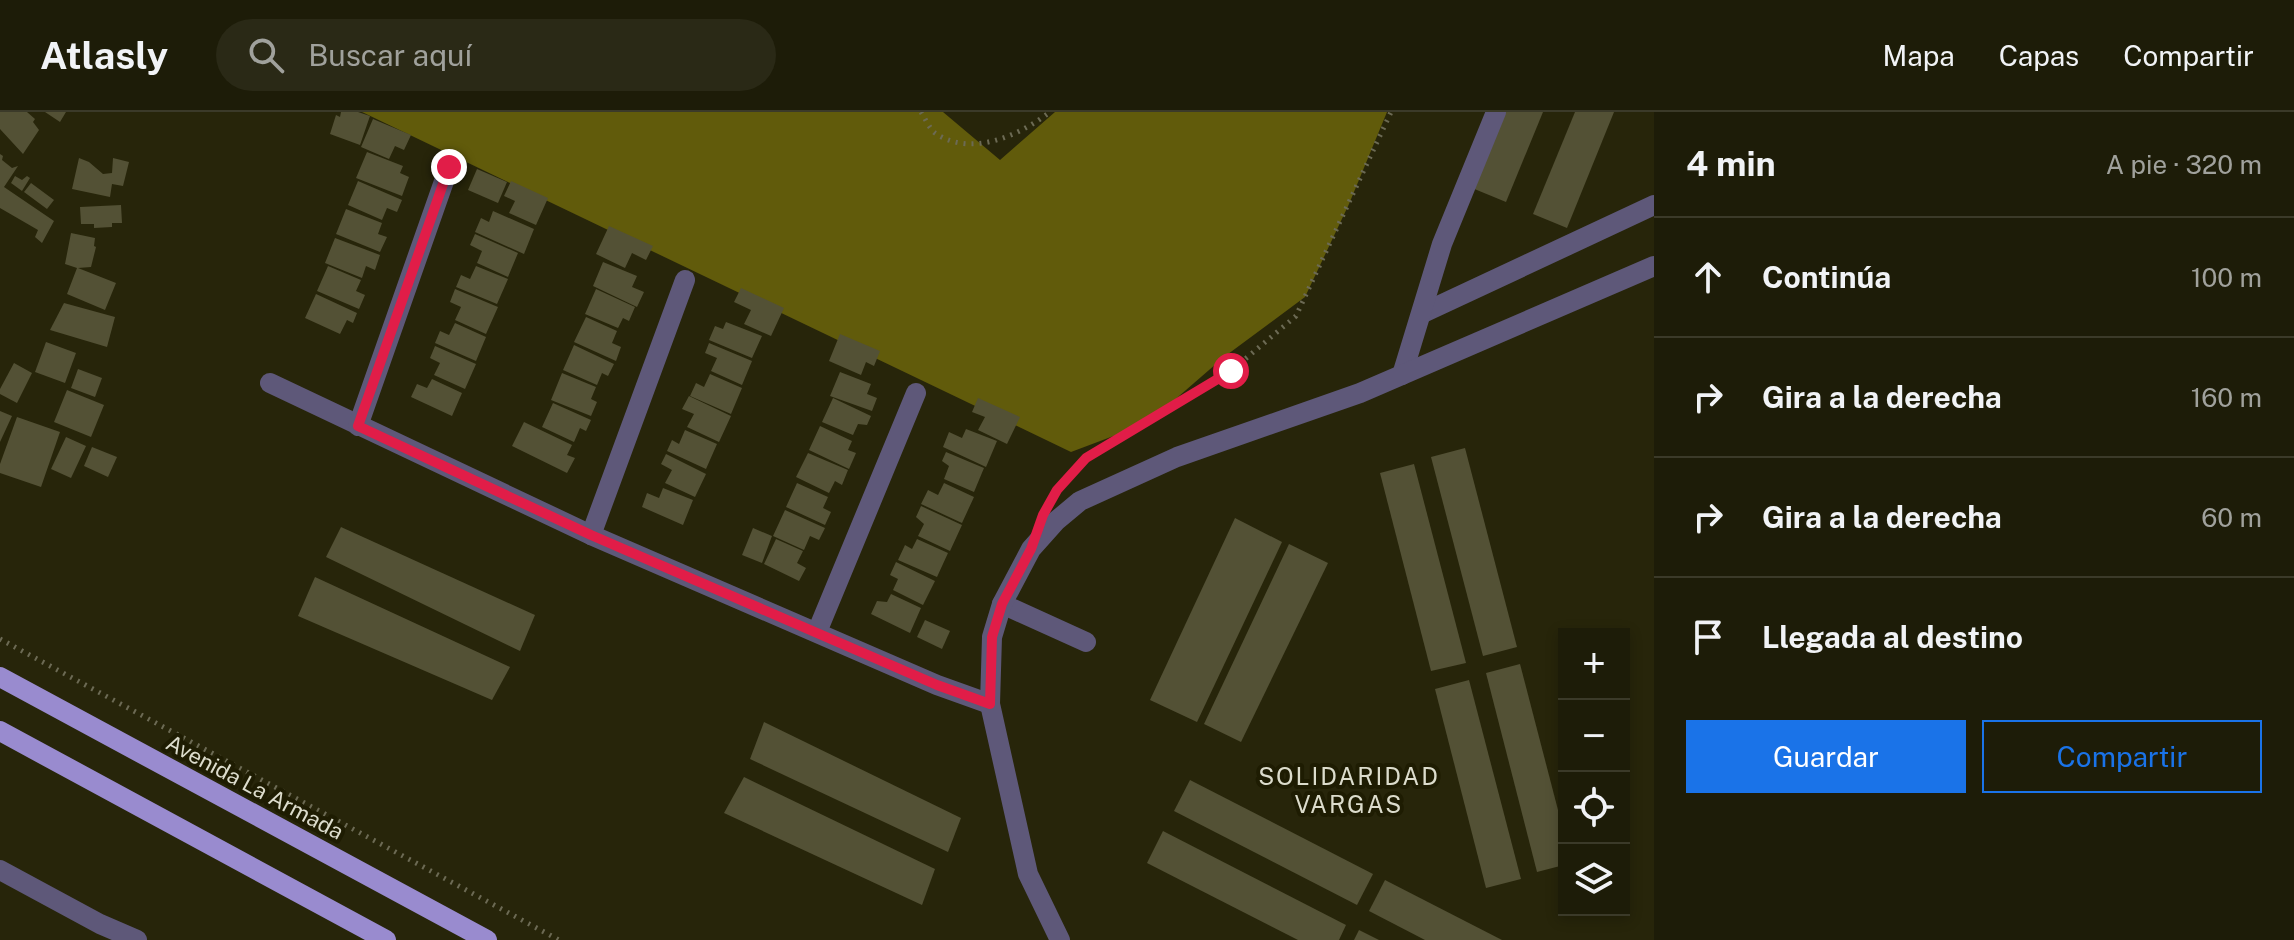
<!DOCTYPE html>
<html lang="es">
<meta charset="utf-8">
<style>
:root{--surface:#1d1c08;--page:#2a2916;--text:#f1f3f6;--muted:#a0a19c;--line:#3b3a29;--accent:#1a73e8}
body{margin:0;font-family:"Public Sans",sans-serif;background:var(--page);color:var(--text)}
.controls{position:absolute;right:24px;bottom:24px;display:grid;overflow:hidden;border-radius:0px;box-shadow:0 4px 12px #0003}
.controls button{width:72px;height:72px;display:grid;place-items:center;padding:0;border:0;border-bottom:2px solid var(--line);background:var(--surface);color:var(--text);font:40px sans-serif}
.stop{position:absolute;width:24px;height:24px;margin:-18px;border:6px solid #e11d48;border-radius:50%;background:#fff}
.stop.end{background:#e11d48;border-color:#fff;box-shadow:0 2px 8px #0008}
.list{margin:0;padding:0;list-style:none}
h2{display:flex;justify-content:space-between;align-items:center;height:104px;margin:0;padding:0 32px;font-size:34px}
h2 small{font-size:26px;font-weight:400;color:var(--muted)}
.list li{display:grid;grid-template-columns:52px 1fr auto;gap:24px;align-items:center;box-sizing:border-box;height:120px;padding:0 32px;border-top:2px solid var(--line)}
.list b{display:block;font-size:30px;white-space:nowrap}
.list em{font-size:26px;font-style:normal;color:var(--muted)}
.actions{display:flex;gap:16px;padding:24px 32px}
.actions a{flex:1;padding:18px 0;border:2px solid var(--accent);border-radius:0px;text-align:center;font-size:28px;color:var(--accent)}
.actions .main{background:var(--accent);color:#fff}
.icon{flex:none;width:44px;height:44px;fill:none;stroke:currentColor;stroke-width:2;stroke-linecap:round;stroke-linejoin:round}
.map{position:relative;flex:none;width:1654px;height:828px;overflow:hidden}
header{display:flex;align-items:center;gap:48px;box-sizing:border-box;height:112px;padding:0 40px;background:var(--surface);border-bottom:2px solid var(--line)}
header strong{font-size:38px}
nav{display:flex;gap:44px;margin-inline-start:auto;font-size:28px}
.search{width:560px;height:72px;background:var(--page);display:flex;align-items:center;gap:20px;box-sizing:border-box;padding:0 28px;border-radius:44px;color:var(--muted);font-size:30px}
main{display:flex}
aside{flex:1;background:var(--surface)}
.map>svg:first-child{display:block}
.forest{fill:#615b0b}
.building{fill:#535135}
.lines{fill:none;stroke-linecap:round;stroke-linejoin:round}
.path{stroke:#6c6a54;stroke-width:5;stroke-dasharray:2 6;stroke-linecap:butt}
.minor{stroke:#5e5879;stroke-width:20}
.major{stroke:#998bcf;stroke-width:20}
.route{stroke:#e11d48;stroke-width:10}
.labels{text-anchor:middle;stroke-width:8;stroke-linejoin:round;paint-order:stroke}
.street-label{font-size:22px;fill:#dcdccc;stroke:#1e1c02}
.neighbourhood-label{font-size:24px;letter-spacing:2px;fill:#dcdccc;stroke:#1e1c02}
</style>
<header>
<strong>Atlasly</strong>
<div class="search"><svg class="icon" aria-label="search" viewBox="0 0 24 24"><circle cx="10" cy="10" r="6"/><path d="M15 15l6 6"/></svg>Buscar aquí</div>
<nav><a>Mapa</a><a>Capas</a><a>Compartir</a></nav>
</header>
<main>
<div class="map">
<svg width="1654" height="828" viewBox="0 0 1654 828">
<rect width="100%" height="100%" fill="#27250a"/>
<polygon class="forest" points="362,0 943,0 1000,48 1055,0 1387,0 1349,92 1305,185 1224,245 1148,311 1071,340"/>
<g class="building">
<polygon points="0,0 27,0 35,7 33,10 39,18 23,42 0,17"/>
<polygon points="45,0 66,0 60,10"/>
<polygon points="341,0 358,0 370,4 360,33 330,22 336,3 340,5"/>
<polygon points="1504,0 1543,0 1506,90 1472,76"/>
<polygon points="1575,0 1614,0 1567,116 1533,102"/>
<polygon points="373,7 411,23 404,38 395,34 389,47 361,35"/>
<polygon points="367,40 403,54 400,61 409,65 402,84 356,66"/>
<polygon points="0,42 3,44 2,48 12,56 18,54 4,75 54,109 42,131 35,125 38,118 0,96"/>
<polygon points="79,46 89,50 103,62 112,61 113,46 129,50 123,74 112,72 110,85 72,77"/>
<polygon points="477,57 507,70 498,91 468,78"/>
<polygon points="15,64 22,68 27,64 30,66 22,79 11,71"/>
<polygon points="358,69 402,88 397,100 387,96 382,108 348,93"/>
<polygon points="511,69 548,86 536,113 509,101 515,89 504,84"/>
<polygon points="31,71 54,88 47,97 24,80"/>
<polygon points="121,93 122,111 112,111 112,115 94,116 94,112 81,112 80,95"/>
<polygon points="346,97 382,111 378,122 387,125 380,140 336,122"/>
<polygon points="493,99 534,117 524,142 475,120 481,106 489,110"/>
<polygon points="609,114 653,134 646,148 632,141 625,156 596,142"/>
<polygon points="71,121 95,126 94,134 96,135 91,155 78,156 116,171 105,198 67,182 77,156 65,152"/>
<polygon points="475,122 518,141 508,165 477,151 482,139 470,133"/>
<polygon points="335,126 380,143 375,158 366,154 362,166 325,151"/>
<polygon points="603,150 637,164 632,175 644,180 637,195 593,174"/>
<polygon points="328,154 361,168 356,179 365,183 359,197 317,179"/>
<polygon points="476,154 508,167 497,192 456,175 461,163 470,167"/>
<polygon points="741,176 784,196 771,224 744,212 751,198 734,190"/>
<polygon points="455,177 498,195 486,222 455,208 461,195 450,190"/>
<polygon points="596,177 635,195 629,209 623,206 618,216 585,202"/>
<polygon points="316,182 357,201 353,211 347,208 340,222 305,206"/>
<polygon points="64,191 115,205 107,235 50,218"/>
<polygon points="586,205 617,219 612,231 621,235 616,249 574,230"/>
<polygon points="726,210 762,224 752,246 709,228 715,214 723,217"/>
<polygon points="455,211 486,225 476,249 435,231 440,219 449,223"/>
<polygon points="840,222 880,239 874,254 866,250 861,263 829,249"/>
<polygon points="46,230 76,241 65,271 35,260"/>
<polygon points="709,231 752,249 742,273 711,259 717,246 705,241"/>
<polygon points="574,233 614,252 608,264 602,261 597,273 563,258"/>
<polygon points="435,234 476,252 465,277 434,263 440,251 430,246"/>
<polygon points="14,251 32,261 17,291 0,282 0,277"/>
<polygon points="78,257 102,266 95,285 71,276"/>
<polygon points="840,260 871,272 867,282 877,286 872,299 830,284"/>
<polygon points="562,261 596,275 591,287 597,290 591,304 551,288"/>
<polygon points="710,262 742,276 731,302 690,284 696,271 704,275"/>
<polygon points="432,267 462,281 452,304 411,285 417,272 427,276"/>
<polygon points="67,278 104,293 91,325 54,310"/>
<polygon points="689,284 731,304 719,330 687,315 694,302 682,297"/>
<polygon points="833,286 871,304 867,313 858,312 853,323 822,310"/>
<polygon points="978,286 1020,305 1007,332 978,318 985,305 972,300"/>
<polygon points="553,291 591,308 586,319 580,316 574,330 542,315"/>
<polygon points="0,299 12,304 0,330"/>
<polygon points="17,305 60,320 41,375 0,361 0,352"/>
<polygon points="524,310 572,333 567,343 575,346 567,361 512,334"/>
<polygon points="820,314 852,329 848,338 856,341 849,357 809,338"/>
<polygon points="966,317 997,329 986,355 943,335 949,320 962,326"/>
<polygon points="685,318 717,332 706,357 667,339 672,328 679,332"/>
<polygon points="66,325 86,334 71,366 51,357"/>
<polygon points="92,335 117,345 108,365 84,354"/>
<polygon points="1465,336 1517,535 1483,544 1431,345"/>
<polygon points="946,340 984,356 974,380 944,367 949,354 942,349"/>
<polygon points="808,341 848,358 842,373 835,369 829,381 796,365"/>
<polygon points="666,342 706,362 695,385 665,371 672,358 661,352"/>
<polygon points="1414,352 1466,551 1431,559 1380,361"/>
<polygon points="797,371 828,385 823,396 831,400 825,413 786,395"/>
<polygon points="944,371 974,385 962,411 921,392 928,378 938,383"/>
<polygon points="663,376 693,388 683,413 642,395 647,381 659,386"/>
<polygon points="921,394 962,413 950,439 918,424 924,412 916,405"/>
<polygon points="785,398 825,416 819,428 810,424 804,438 773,424"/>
<polygon points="1235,406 1282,430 1197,610 1150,588"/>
<polygon points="341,415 535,503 520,539 326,445"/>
<polygon points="753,416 772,424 762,451 742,443"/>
<polygon points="776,427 803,439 797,451 806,456 799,469 764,452"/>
<polygon points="917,427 948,441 937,465 898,448 905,433 912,437"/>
<polygon points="1289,432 1328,451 1241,630 1204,612"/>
<polygon points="896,450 935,469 923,493 893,478 898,467 890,463"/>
<polygon points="315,465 510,555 492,588 298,504"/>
<polygon points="891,482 921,496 910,521 871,502 877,489 887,490"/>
<polygon points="925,508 950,519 942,537 917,525"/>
<polygon points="1520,552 1564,721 1564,753 1537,760 1486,561"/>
<polygon points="1469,568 1521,767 1486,776 1435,577"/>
<polygon points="764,610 961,706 948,740 750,647"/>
<polygon points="744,665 935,757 922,793 724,701"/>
<polygon points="1190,668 1373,762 1357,793 1174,699"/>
<polygon points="1163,719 1346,813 1339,828 1298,828 1147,751"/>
<polygon points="1385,768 1502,828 1425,828 1369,799"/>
<polygon points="1359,818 1379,828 1354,828"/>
</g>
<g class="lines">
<g class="path">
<path d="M921,0C925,6 929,16 935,21C971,46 1020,23 1050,0"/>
<polyline points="1068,367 1086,346 1231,259 1296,204 1391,0"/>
<polyline points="0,527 559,828"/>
</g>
<g class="minor">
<polyline points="1423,201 1654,93"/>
<polyline points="1402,263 1442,132 1496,0"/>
<polyline points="270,271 591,423 937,573 990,592"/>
<polyline points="358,314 449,55"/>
<polyline points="591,423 685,168"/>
<polyline points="1002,492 1086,530"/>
<polyline points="817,520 916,281"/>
<polyline points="0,758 100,812 137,828"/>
<polyline points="1060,828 1028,762 990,592 992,525 1002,492 1031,437 1056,409 1080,389 1177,345 1360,281 1654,154"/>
</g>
<g class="major">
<polyline points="0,565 487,828"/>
<polyline points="0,619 386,828"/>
</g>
</g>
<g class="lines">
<polyline class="route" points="449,55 358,314 591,423 937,573 990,592 992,525 1002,492 1031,437 1043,403 1057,378 1086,346 1231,259"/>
</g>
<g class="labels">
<g class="street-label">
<text transform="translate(255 675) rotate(28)" y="8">Avenida La Armada</text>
</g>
<g class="neighbourhood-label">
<text x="1349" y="673">SOLIDARIDAD<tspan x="1349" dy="28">VARGAS</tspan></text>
</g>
</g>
</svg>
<div class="controls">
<button>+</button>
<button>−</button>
<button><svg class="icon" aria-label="locate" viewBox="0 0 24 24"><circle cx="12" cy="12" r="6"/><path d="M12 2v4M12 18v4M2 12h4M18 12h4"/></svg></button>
<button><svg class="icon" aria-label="layers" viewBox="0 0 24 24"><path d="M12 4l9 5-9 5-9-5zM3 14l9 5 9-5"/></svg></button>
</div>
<div class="stop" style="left:1231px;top:259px"></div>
<div class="stop end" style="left:449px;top:55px"></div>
</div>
<aside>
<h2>4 min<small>A pie · 320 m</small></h2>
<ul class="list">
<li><svg class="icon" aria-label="ahead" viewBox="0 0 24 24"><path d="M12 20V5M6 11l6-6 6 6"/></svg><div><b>Continúa</b></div><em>100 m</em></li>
<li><svg class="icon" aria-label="right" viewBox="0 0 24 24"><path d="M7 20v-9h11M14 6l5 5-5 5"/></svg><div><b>Gira a la derecha</b></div><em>160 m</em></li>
<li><svg class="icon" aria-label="right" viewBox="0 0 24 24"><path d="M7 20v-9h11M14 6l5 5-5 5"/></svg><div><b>Gira a la derecha</b></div><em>60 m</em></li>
<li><svg class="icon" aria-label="arrive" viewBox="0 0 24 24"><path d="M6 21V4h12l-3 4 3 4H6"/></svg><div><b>Llegada al destino</b></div></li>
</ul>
<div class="actions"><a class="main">Guardar</a><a>Compartir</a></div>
</aside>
</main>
